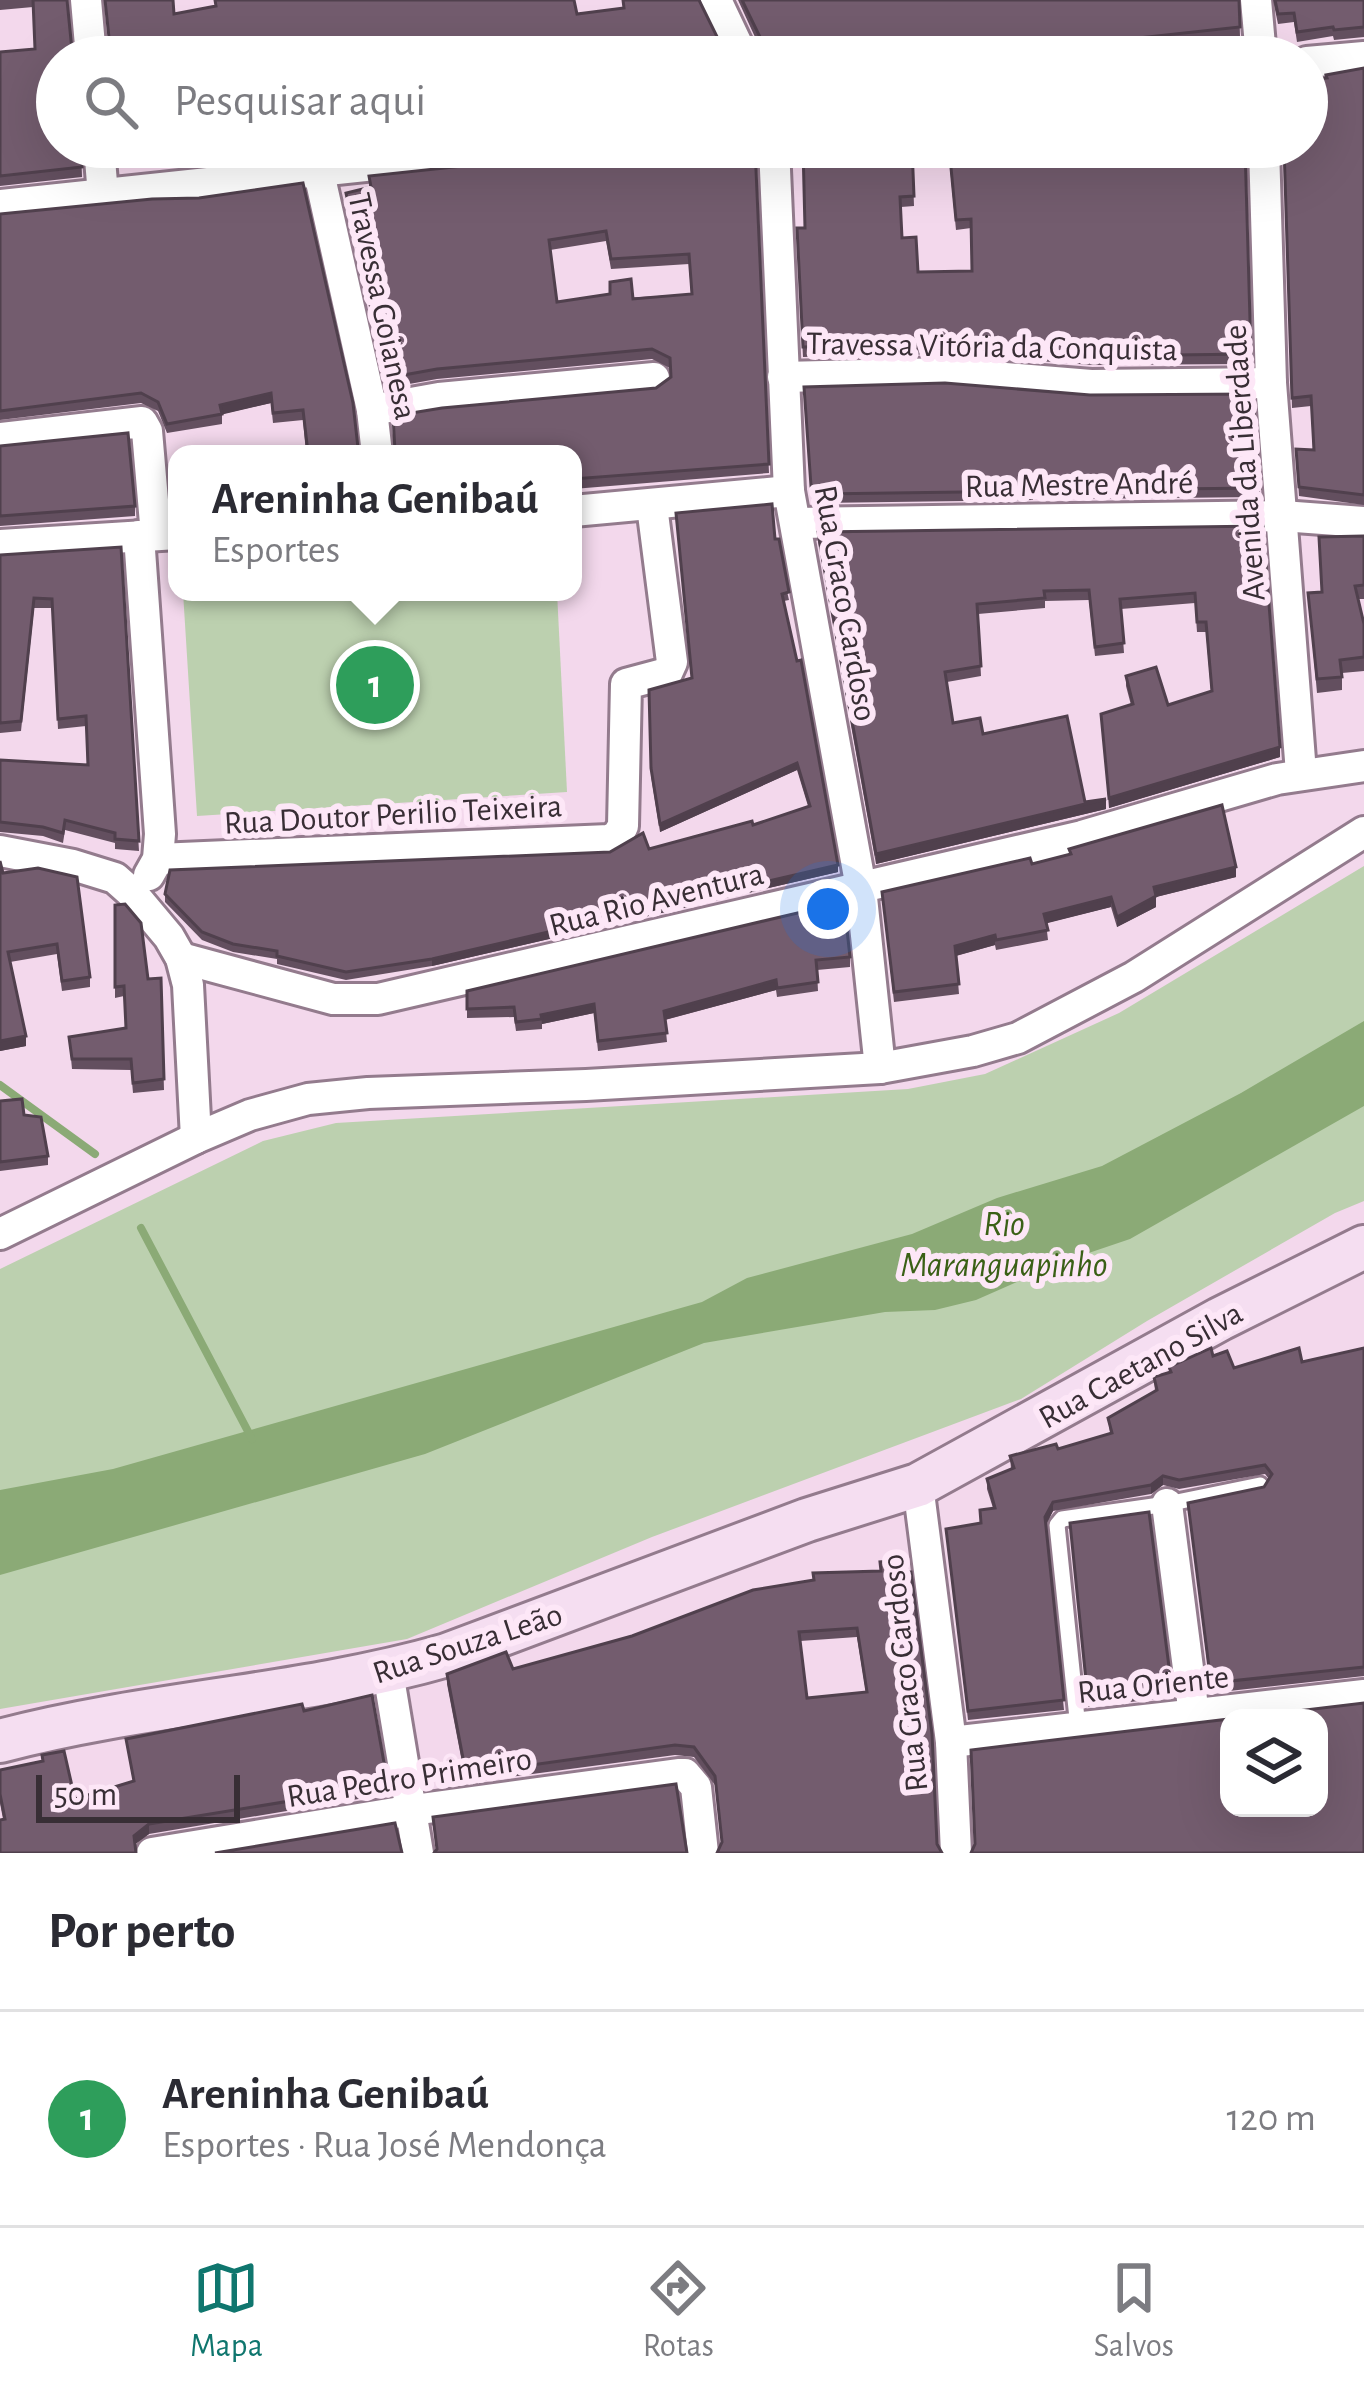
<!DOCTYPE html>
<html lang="pt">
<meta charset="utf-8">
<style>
:root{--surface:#fff;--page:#f7f7f7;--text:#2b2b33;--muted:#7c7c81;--line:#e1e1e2;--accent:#0f766e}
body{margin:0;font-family:"Alegreya Sans",sans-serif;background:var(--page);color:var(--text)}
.controls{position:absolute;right:36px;bottom:36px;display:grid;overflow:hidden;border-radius:24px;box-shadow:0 12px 48px #0002}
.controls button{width:108px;height:108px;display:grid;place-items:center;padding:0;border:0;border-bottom:3px solid var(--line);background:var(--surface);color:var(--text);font:60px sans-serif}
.scale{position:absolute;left:36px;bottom:30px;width:204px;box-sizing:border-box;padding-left:12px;border:6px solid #382e35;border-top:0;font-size:33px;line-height:42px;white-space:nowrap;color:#382e35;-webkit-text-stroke:9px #fde7f7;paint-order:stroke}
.you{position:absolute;left:828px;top:909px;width:42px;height:42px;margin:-30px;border:9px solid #fff;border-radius:50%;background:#1a73e8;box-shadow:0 0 0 18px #1a73e833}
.badge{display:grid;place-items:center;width:78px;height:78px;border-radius:50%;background:var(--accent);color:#fff;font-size:39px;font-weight:700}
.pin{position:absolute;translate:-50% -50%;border:6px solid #fff;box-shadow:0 3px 12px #0006}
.popup{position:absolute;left:168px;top:445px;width:414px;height:156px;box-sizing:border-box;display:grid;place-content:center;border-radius:24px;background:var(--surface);filter:drop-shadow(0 3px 9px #0005);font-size:39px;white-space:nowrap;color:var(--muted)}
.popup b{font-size:45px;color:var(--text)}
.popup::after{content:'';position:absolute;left:50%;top:100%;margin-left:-24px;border:24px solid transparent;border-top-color:var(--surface)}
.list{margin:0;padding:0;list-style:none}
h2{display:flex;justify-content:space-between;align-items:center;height:156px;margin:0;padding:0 48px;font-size:51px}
h2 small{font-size:39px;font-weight:400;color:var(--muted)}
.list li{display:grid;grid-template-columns:78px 1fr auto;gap:36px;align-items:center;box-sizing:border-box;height:216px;padding:0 48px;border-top:3px solid var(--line)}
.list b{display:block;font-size:45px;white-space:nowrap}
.list p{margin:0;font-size:39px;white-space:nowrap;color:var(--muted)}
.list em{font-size:39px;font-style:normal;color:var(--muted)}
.icon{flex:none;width:66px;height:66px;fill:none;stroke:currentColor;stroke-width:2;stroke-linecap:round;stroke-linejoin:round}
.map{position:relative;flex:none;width:1364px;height:1853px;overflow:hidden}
.search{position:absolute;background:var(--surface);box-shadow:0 12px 48px #0002;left:36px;right:36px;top:36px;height:132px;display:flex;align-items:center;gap:30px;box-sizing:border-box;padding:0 42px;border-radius:66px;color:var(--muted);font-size:45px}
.sheet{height:372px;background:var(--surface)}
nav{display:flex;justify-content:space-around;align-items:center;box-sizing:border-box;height:168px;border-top:3px solid var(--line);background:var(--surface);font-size:33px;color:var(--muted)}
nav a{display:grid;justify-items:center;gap:6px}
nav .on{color:var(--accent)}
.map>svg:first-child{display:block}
.green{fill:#bcd0af}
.water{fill:#8baa76}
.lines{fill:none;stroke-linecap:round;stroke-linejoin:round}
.stream{stroke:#8baa76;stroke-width:8}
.lane-casing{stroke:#937b8d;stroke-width:21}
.street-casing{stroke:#937b8d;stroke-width:36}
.secondary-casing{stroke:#937b8d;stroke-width:48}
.lane{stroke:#fff;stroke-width:15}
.street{stroke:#fff;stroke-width:30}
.secondary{stroke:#f5def1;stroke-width:42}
.wall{fill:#634f5f;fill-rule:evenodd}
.shaded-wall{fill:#50404d}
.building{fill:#735c6e;stroke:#50404d;stroke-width:3;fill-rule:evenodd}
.labels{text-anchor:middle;stroke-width:12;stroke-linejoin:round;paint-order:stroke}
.street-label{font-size:33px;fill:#382e35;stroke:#fde7f7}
.water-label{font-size:36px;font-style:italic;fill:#3a6016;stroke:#fde7f7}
</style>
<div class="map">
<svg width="1364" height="1853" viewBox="0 0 1364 1853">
<rect width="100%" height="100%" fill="#f3d8ec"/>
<g class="green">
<polygon points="183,592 557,592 567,792 197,816"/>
<polygon points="1364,866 1364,1201 1335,1213 1147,1321 1021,1399 652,1537 407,1639 0,1709 0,1269 263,1141 336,1123 908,1089 985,1074 1119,1013"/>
</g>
<polygon class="water" points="1364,1021 1364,1106 1130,1239 1065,1261 976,1300 935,1310 885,1312 704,1343 425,1454 0,1575 0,1490 113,1469 702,1302 747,1278 912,1234 997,1198 1102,1166 1241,1093"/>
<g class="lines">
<g class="stream">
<polyline points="0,1085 95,1154"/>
<polyline points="141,1228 252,1439"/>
</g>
<defs>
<polyline id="lane" points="1078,1728 1057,1525 1062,1519 1167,1504 1260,1485"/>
<g id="street">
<polyline points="86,0 91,57"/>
<polyline points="716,0 743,57"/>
<polyline points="1256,0 1261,57"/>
<polyline points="1307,62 1364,57"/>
<polyline points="99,147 103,195"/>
<polyline points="774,147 789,491 861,888 880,1068"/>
<polyline points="1264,147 1271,383 1301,773"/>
<polyline points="319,173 372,410 377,454"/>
<polyline points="0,205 545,147"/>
<polyline points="783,377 946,373 1091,385 1271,383"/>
<polyline points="372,410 439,398 654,378"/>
<polyline points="0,438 142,422 147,431 156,535"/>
<polyline points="573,511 789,491"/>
<polyline points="796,523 1282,516 1364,522"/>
<polyline points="139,536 160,834 158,859 149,875"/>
<polyline points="0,545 177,534"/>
<polyline points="0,851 73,865 115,878 133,894 169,937 181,958 188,985 196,1138"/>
<polyline points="158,859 609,840 617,836 623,826 626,684 667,673 672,662 652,506"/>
<polyline points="181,958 333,999 378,999 1082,836 1277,779 1364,766"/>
<polyline points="0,1234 196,1138 250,1115 308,1099 368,1093 586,1085 880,1068 973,1051 1018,1038 1134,977 1364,832"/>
<polyline points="918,1485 951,1742 956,1853"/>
<polyline points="1167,1504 1194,1715"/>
<polyline points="388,1672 418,1853"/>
<polyline points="951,1742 1364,1695"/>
<polyline points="152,1853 413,1810 678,1774 685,1774 696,1787 703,1853"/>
</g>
<path id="secondary" d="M0,1741C147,1702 301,1697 447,1655L807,1520L918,1485L1220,1319L1364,1247"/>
</defs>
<use href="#lane" class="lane-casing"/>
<use href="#street" class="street-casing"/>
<use href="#secondary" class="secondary-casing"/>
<use href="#lane" class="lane"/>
<use href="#street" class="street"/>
<use href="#secondary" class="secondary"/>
</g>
<g class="wall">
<polygon points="0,0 67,0 81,147 82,177 0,186 0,52 35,49 33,7 0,10"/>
<polygon points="738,0 1239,0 1240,37 1055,57 760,57 760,48"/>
<polygon points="1273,0 1364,0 1364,37 1334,40 1333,36 1297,42 1294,22 1278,24"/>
<polygon points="1364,68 1364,505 1299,496 1296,449 1313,450 1311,406 1292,408 1284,147 1327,78"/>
<polygon points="117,147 367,147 259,158 259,152 206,162 136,168 136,156 120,158"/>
<path d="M755,147L769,473L573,489V454L671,378L670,368L652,359L437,379L387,388L346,203V193L369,187V176ZM606,241L611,269L689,264L691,294L557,302L550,250Z"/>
<polygon points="912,147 914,206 901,207 902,238 918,272 972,271 971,228 956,230 948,147 1245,147 1251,364 1092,365 946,354 803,357 797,238 805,228"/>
<polygon points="0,214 353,403 306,453 303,420 273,423 271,403 222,414 222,424 167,433 158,411 141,403 0,420"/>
<polygon points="804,387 1260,488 1260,497 1075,499 1075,486 1033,488 1033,500 819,503 816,495 811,495"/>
<polygon points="0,446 135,506 135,516 0,526"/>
<polygon points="1263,526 1280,757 1109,808 1101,714 1131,705 1126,686 1126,676 1168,705 1211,691 1206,632 1197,632 1195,603 1121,609 1124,653 1095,656 1089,600 1045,601 1045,608 978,614 981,676 947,682 953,723 983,734 1085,802 1106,809 876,864 818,542 818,532"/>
<polygon points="1364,536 1364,599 1358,599 1364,624 1364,671 1342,673 1342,690 1317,693 1308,593 1321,592"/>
<polygon points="775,539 789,600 784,601 838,872 432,966 346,980 277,964 277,959 233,952 202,940 165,902 165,894 649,849 753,825 808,806 797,770 660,832 651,776 649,690 692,678"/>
<polygon points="121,547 139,851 115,849 115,843 65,830 63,843 43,836 0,832 0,760 87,765 86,726 58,729 52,608 34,608 21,731 0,733 0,555"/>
<polygon points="1069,849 1236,877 1156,897 1156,907 1117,927 1111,907 1046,923 1048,940 996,950 995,945 956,956 959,994 894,1002 882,892 1032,864 1069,855"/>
<polygon points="0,861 3,873 90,977 90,987 62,991 57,954 10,962 26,1046 0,1051"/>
<polygon points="115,905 148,979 161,978 164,1090 133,1093 131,1070 72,1069 69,1037 126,1028 124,996 115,998"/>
<polygon points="850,957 850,967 817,970 818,991 777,997 776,990 665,1020 667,1042 598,1051 594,1013 542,1024 542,1029 516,1031 514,1017 467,1018 467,991"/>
<polygon points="0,1101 24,1115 48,1156 48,1165 0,1171"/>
<polygon points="1364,1348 1364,1676 1211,1693 1188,1503 1264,1487 1269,1479 1265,1474 1179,1489 1163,1485 1151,1494 1053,1511 1046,1525 1064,1710 968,1720 946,1529 980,1523 980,1510 993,1508 987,1489 987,1479 1011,1469 1010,1456 1058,1449 1110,1433 1108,1418 1155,1391 1154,1377 1169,1373 1169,1367 1213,1356 1234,1368 1302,1362"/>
<polygon points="1070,1530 1172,1690 1172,1697 1088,1707"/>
<path d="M881,1571L937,1844L722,1843L715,1785L694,1757L675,1755L466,1783L447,1684V1674L513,1669ZM857,1637L866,1692L807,1698L800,1641Z"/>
<polygon points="304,1711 388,1785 388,1794 149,1834 135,1844 3,1819 0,1803 0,1770 75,1799 133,1781 126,1739"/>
</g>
<g class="shaded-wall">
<polygon points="271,393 271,403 220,415 220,405"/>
<polygon points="1280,747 1280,757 1109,808 1109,798"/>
<polygon points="797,763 797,770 660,832 660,824"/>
<polygon points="1106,799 1106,809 876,864 876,854"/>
<polygon points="838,865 838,872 432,966 432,959"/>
<polygon points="1236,867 1236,877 1156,897 1156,907 1117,927 1117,917 1154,887"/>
<polygon points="1111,897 1111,907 1044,924 1044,914"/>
<polygon points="995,935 995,945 955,956 955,946"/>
<polygon points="776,980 776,990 664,1020 664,1011"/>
<polygon points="594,1004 594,1013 542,1024 541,1015"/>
<polygon points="26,1036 26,1046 0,1051 0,1041"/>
<polygon points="1163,1476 1163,1485 1151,1494 1151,1485"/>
<polygon points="1053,1502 1053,1511 1045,1526 1045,1517"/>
<polygon points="149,1824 149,1834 134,1845 134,1836"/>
</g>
<g class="building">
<polygon points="33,0 67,0 72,50 75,57 57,57 57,147 81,147 82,167 0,176 0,52 35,49"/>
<polygon points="105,0 173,0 174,14 216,6 215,0 574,0 577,14 624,8 623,0 699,0 727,57 106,57 110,47"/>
<polygon points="742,0 1239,0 1240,27 1027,50 1028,57 760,57 761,39"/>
<polygon points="1275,0 1364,0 1364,27 1334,30 1333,27 1297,32 1294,13 1278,14"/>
<polygon points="1364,68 1364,495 1299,487 1296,449 1314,450 1311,396 1292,398 1284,147 1307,147 1307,80 1327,78 1326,75"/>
<polygon points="136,147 233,147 206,152 136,158"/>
<path d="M573,147H755L769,464L573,479V454H391L395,451L393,416L442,408L656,388L671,377L670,358L652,349L437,369L387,378L346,193L371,187L369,176L547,157L559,150ZM606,231L611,259L689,254L692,294L633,299L631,279L610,282V294L557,302L549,240Z"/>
<polygon points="803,147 912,147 914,196 900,197 902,238 916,237 918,272 972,271 971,219 956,220 949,147 1245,147 1251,354 1092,356 946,344 803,347 797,228 805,228"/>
<polygon points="303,183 353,403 358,448 363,454 296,454 308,453 303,410 273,413 271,393 220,405 222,414 167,424 158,402 141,393 0,411 0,214 152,199 199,198"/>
<polygon points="945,383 1090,395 1253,394 1260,488 1075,490 1075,477 1032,479 1033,491 819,494 816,486 811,486 804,387"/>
<polygon points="128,433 135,506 0,516 0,446"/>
<polygon points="772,504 775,539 779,539 789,592 782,594 797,661 801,660 838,865 432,959 346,972 277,956 277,951 233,944 202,932 165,894 170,870 610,852 643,833 649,849 752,821 753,825 810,806 797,763 660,824 651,768 649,690 692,678 676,513"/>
<polygon points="1263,526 1280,747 1109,798 1101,714 1133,704 1126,676 1156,667 1168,705 1212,691 1206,622 1197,622 1195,593 1120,599 1124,643 1095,647 1089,590 1044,591 1045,598 977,604 981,666 945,672 953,723 980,718 983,734 1067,716 1085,802 1106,799 876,854 818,532"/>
<polygon points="1364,536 1364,585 1355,586 1364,624 1364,657 1340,660 1342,677 1317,679 1308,593 1322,592 1319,537"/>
<polygon points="121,547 139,841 115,839 115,833 65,820 63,833 43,827 0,822 0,760 88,765 86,716 58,719 52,599 34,598 21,721 0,723 0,555"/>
<polygon points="1222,805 1236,867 1154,887 1156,896 1117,917 1111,897 1044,914 1048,930 996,940 995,935 955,946 959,984 894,992 882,892 1030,858 1032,864 1071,854 1069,849"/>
<polygon points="0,861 3,873 38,868 77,877 90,977 62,981 57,944 8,952 26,1036 0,1041"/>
<polygon points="844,902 850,957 816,960 818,982 777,988 776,980 664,1011 667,1033 598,1041 594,1004 541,1015 542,1019 516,1022 514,1007 467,1009 467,991"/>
<polygon points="125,904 141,923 148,979 161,978 164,1079 133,1083 131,1059 72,1059 69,1037 126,1028 124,986 115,987 115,905"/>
<polygon points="22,1099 24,1115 41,1117 48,1156 0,1162 0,1101"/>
<polygon points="1211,1348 1213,1356 1227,1351 1234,1368 1299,1348 1302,1362 1364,1348 1364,1667 1211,1683 1188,1503 1264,1487 1272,1474 1265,1465 1179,1480 1163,1476 1151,1485 1053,1502 1045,1517 1064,1700 968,1711 946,1529 981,1523 980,1510 995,1508 987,1479 1014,1468 1010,1456 1056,1444 1058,1449 1112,1433 1108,1418 1157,1390 1154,1377 1171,1372 1169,1367"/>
<polygon points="1149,1512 1172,1690 1088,1700 1070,1523"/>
<path d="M906,1560V1572H911L932,1734L937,1844L942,1853H717L722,1842L715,1776L694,1747L675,1745L466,1774L447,1674L506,1652L513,1669L632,1636L753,1590L814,1580L813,1573L881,1571L880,1562ZM857,1628L867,1692L807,1698L799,1632Z"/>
<polygon points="372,1695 388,1785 149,1824 134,1836 136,1853 0,1853 0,1820 5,1819 0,1794 0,1770 43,1761 42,1755 64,1751 75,1799 134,1781 126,1739 302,1704 304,1711"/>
<polygon points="1364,1703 1364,1853 971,1853 975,1844 971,1750 1229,1719 1229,1808 1319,1808 1319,1718 1239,1718"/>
<polygon points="676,1784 687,1853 434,1853 437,1849 433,1817"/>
<polygon points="395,1823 402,1853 215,1853"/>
</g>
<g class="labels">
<g class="street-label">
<text transform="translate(384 306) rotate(78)" y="12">Travessa Goianesa</text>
<text transform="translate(992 345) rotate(1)" y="12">Travessa Vitória da Conquista</text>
<text transform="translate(1243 463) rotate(-94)" y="12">Avenida da Liberdade</text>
<text transform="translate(1079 483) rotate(-1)" y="12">Rua Mestre André</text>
<text transform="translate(847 603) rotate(80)" y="12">Rua Graco Cardoso</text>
<text transform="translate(393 813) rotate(-3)" y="12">Rua Doutor Perilio Teixeira</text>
<text transform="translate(656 898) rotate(-14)" y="12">Rua Rio Aventura</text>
<text transform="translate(1140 1364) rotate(-29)" y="12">Rua Caetano Silva</text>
<text transform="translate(467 1642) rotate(-18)" y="12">Rua Souza Leão</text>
<text transform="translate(903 1673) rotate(-96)" y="12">Rua Graco Cardoso</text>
<text transform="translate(1153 1683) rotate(-6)" y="12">Rua Oriente</text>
<text transform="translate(409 1776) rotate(-9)" y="12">Rua Pedro Primeiro</text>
</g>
<g class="water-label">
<text x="1004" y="1235">Rio<tspan x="1004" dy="41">Maranguapinho</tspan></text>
</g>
</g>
</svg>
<div class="controls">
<button><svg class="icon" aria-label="layers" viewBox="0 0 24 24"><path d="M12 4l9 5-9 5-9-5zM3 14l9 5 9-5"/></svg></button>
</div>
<div class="scale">50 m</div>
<div class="you"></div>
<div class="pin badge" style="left:375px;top:685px;background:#2e9e5b">1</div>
<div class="popup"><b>Areninha Genibaú</b>Esportes</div>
<div class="search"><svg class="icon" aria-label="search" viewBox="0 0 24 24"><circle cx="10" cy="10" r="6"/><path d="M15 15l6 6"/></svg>Pesquisar aqui</div>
</div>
<section class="sheet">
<h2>Por perto<small></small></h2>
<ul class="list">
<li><span class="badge" style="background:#2e9e5b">1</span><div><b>Areninha Genibaú</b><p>Esportes · Rua José Mendonça</p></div><em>120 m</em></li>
</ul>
</section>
<nav>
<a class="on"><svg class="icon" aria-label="map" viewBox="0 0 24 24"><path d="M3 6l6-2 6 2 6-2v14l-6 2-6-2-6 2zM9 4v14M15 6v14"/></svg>Mapa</a>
<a><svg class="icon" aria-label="directions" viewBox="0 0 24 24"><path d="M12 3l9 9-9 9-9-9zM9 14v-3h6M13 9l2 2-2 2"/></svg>Rotas</a>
<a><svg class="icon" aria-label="saved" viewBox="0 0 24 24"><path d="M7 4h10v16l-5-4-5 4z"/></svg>Salvos</a>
</nav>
